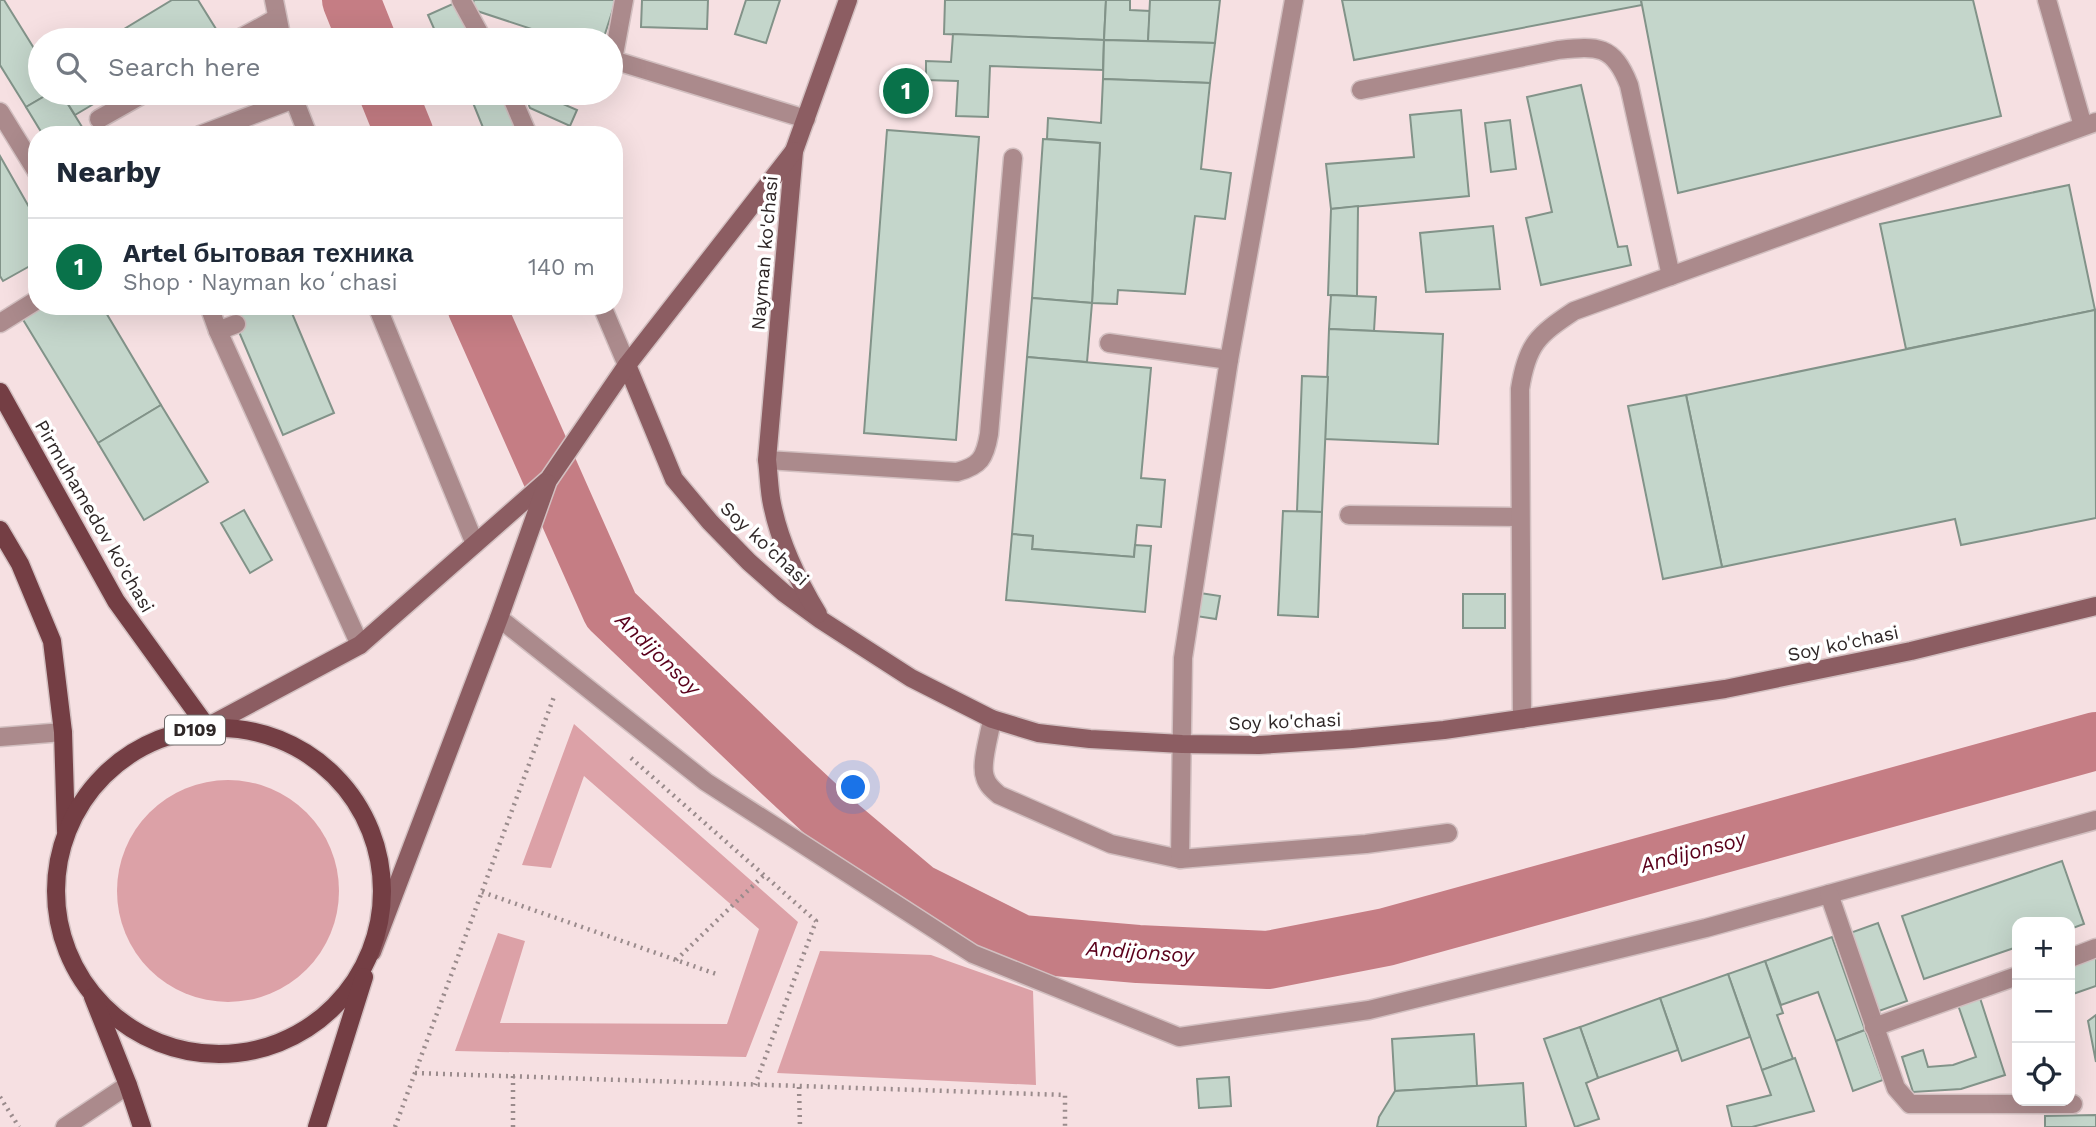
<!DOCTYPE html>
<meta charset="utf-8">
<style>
:root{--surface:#fff;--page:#f2f2f3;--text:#1f2937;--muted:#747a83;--line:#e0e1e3;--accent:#09724a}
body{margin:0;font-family:"Work Sans",sans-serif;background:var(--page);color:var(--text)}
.controls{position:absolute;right:21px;bottom:21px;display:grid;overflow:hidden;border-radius:14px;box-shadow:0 7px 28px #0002}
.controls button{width:63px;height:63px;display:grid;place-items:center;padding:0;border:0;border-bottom:2px solid var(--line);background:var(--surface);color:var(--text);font:35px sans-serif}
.you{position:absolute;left:854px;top:788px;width:24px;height:24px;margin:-18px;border:5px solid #fff;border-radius:50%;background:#1a73e8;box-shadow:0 0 0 10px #1a73e833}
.badge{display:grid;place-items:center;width:46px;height:46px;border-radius:50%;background:var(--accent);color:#fff;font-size:23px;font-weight:700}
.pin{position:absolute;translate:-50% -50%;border:4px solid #fff;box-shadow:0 2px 7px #0006}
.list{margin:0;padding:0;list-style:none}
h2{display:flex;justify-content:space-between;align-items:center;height:91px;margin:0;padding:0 28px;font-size:30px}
h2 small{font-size:23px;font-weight:400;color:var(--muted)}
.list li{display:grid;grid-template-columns:46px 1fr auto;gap:21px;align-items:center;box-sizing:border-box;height:98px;padding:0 28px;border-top:2px solid var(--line)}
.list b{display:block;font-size:26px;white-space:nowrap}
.list p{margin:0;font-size:23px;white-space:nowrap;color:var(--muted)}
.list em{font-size:23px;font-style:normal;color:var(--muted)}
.icon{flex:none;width:38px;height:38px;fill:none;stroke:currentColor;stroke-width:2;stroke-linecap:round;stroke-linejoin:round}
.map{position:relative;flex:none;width:2096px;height:1127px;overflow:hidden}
.search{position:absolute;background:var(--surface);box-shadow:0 7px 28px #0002;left:28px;top:28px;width:595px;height:77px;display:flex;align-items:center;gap:18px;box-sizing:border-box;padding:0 24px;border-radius:38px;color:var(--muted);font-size:26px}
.panel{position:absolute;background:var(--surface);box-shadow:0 7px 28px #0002;left:28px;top:126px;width:595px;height:189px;border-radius:28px}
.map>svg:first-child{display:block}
.green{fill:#dca1a7}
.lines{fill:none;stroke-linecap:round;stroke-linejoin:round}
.river{stroke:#c57d84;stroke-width:58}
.building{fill:#c4d6cb;stroke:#829389;stroke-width:2}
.service-casing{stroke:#d2bfc0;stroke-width:21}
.minor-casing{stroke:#d2bfc0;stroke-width:21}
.secondary-casing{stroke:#d2bfc0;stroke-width:21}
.primary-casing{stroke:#d2bfc0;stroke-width:21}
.path{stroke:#9a8b8c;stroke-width:4.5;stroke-dasharray:2 5;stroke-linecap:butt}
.service{stroke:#ab8a8c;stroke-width:18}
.minor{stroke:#ab8a8c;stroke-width:18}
.secondary{stroke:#8c5d62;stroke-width:18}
.primary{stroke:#743e44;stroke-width:18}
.labels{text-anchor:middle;stroke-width:7;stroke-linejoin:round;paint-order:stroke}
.shield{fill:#fff;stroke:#6d6868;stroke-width:2}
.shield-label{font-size:18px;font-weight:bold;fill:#2f2727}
.street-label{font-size:19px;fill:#2f2727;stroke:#fff}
.water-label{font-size:21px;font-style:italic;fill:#5a001b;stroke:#fff}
</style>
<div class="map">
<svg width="2096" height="1127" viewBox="0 0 2096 1127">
<rect width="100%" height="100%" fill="#f6e0e2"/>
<g class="green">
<polygon points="574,724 798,922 746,1057 455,1051 498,933 525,941 500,1023 727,1024 759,929 584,776 551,868 522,865"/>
<circle cx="228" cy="891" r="111"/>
<polygon points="820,951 931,955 1033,991 1036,1085 777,1073"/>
</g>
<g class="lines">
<g class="river">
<polyline points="351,0 367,40"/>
<polyline points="388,93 405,135"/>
<polyline points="476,306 611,610 783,774 840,827 917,892 1021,944 1138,954 1268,960 1386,937 2096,741"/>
</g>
</g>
<g class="building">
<polygon points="0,0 4,0 40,58 40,93 50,93 26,107 0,65"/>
<polygon points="172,0 198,0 216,29 198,40 106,40"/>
<polygon points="474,0 616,0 603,40 565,40 471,9"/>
<polygon points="642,0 708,0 707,29 641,27"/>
<polygon points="746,0 780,0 766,43 735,34"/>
<polygon points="945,0 1106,0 1104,40 944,34"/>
<polygon points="1106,0 1130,0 1130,10 1150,11 1148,41 1104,40"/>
<polygon points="1150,0 1220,0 1215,43 1148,41"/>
<polygon points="1342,0 1641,0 1642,5 1354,60"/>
<polygon points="1641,0 1973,0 2001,116 1678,193"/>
<polygon points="457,2 474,40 439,40 428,15"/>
<polygon points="953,34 1104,40 1103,70 990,66 988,117 956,116 958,81 926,80 926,61 951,62"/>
<polygon points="1104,40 1215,43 1210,83 1103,79"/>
<polygon points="1103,79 1210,83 1201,169 1231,173 1225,219 1195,216 1185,294 1118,290 1117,304 1092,303 1100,143 1047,139 1048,118 1101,123"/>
<polygon points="1581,85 1618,247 1627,246 1631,265 1541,285 1526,218 1552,212 1527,97"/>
<polygon points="50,93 61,93 87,135 43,135 26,107"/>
<polygon points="61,93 112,93 75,115"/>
<polygon points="469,93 503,93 520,135 486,135"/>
<polygon points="524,93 538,93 577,110 570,126 530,108"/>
<polygon points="1461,110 1469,196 1331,209 1326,164 1414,157 1410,115"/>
<polygon points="1510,120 1516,169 1491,172 1485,123"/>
<polygon points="887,130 979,137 956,440 864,433"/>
<polygon points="1043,139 1100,143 1092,303 1032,298"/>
<polygon points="0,156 37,221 37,262 3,281 0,276"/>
<polygon points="2069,185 2095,310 1906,349 1880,224"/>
<polygon points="1358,206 1357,296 1328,295 1331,209"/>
<polygon points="1493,226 1500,289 1426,292 1420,233"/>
<polygon points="1331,295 1376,297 1374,331 1329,329"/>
<polygon points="1032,298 1092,303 1087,362 1027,357"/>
<polygon points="37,306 102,306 161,405 98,443 19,313"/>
<polygon points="228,306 289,306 334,413 283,435"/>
<polygon points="2095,310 2096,518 1961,545 1955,519 1722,567 1686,395"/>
<polygon points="1329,329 1443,334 1438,444 1325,439"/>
<polygon points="1027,357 1151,368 1141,478 1165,480 1161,527 1137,525 1134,557 1032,549 1033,536 1012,534"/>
<polygon points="1302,376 1328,377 1322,512 1297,511"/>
<polygon points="1686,395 1722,567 1663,579 1628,406"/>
<polygon points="161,405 208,482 144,520 98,443"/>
<polygon points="244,510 272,560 250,573 221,523"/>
<polygon points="1283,511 1322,512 1318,617 1278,615"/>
<polygon points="1012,534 1033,536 1032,549 1134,557 1135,545 1151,546 1145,612 1006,600"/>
<polygon points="1200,593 1220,596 1216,619 1196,616"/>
<rect x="1463" y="594" width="42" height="34"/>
<polygon points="2062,861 2084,924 2070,929 2070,922 2017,922 2017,947 1924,979 1902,916"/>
<polygon points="1878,923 1907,1001 1879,1011 1850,933"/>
<polygon points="1832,937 1865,1030 1836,1041 1818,992 1781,1005 1765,961"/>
<polygon points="2096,954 2096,986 2070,995 2070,963"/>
<polygon points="1765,961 1783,1013 1777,1015 1793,1059 1762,1070 1728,974"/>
<polygon points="1728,974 1750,1037 1682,1061 1660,998"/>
<polygon points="1660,998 1678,1050 1598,1078 1580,1027"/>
<polygon points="1980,998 2005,1075 1961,1089 1913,1092 1902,1057 1923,1050 1928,1067 1953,1065 1976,1057 1958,1005"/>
<polygon points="2096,1015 2096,1062 2088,1021"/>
<polygon points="1580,1027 1598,1078 1586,1083 1599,1119 1575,1127 1544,1039"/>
<polygon points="1865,1030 1883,1080 1853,1091 1836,1041"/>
<polygon points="1474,1034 1477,1086 1395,1091 1392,1039"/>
<polygon points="1795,1058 1814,1111 1752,1127 1732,1127 1727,1106 1771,1095 1762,1070"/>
<polygon points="1229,1077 1231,1106 1199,1108 1197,1079"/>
<polygon points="1523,1083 1526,1127 1377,1127 1379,1117 1395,1091"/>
<polygon points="2096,1115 2096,1127 2045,1127 2045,1116"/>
</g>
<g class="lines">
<defs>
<g id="service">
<polyline points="274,0 282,40"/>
<polyline points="624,0 613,60 806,119"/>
<polyline points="2047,0 2083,126"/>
<polyline points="237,40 277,18"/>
<path d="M1361,90L1558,50C1597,46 1613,44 1629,85L1671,276"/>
<polyline points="0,112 37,172"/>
<polyline points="99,119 145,93"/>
<polyline points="200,135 294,99 308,135"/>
<polyline points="209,306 218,331"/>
<polyline points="377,306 475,544"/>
<polyline points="0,323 37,300"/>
<polyline points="236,324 218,331 360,645"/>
<polyline points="1109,343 1229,360"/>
<path d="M767,460L957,472C980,466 985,458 989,434L1013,158"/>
<polyline points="1349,515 1520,517"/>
<polyline points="499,618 706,782 973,954 1179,1037 1369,1010 1706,928 2096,820"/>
<path d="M992,719C990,734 980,764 985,777C987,785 993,790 999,795L1111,844L1180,859L1366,844L1448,833"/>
<path d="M1522,719L1520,389C1527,344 1538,335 1574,311L2096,122"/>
<polyline points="1180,859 1183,658 1229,360 1294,0"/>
<polyline points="1829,894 1896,1088 1910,1104 2073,1104"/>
<polyline points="2070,958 2096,948"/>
<polyline points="1874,1027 2017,976"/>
<polyline points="65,1127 128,1085"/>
</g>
<g id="minor">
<polyline points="461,0 483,40"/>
<polyline points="510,93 528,135"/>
<polyline points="602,306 627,365"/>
<polyline points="0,737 63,732"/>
</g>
<g id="secondary">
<polyline points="627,365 674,479 710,522 749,562 784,593 821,620 911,678 992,719 1038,733 1090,739 1182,744 1259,745 1352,739 1444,730 1725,689 1911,651 2096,606"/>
<path d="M818,614C797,579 780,544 772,504C769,490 769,475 767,460L794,151L848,0"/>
<polyline points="207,727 360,645 549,479 627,365 794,151"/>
<polyline points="372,952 499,618 547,483"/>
</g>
<g id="primary">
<polyline points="0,392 116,601 207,727"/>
<polyline points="0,530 20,564 52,641 63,732 66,831"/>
<circle cx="219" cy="891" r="163"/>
<polyline points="93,997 128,1085 142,1127"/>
<polyline points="317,1127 364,977"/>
</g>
</defs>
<use href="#service" class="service-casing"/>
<use href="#minor" class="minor-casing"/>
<use href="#secondary" class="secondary-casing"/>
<use href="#primary" class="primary-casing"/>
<g class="path">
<polyline points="631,758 816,921 755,1085"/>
<polyline points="482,892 719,975"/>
<polyline points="676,960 764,875"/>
<polyline points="415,1073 1065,1095 1065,1127"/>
<polyline points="513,1076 513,1127"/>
<polyline points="799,1087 800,1127"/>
<polyline points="0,1097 19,1127"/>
<polyline points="395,1127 555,694"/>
</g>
<use href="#service" class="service"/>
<use href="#minor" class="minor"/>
<use href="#secondary" class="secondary"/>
<use href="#primary" class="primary"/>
</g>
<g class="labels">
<rect class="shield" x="165" y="715.5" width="60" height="29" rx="5"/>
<g class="shield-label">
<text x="195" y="736">D109</text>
</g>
<g class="street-label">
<text transform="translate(764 253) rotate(-85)" y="7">Nayman ko'chasi</text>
<text transform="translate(95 516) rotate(60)" y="7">Pirmuhamedov ko'chasi</text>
<text transform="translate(765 543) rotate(43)" y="7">Soy ko'chasi</text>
<text transform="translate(1843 643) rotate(-12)" y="7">Soy ko'chasi</text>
<text transform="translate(1285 721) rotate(-2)" y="7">Soy ko'chasi</text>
</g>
<g class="water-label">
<text transform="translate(658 654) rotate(44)" y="7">Andijonsoy</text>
<text transform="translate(1693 852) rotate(-15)" y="7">Andijonsoy</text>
<text transform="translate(1140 952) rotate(4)" y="7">Andijonsoy</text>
</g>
</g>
</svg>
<div class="controls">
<button>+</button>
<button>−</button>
<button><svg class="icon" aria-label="locate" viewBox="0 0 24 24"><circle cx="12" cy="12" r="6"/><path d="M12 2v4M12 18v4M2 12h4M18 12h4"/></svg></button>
</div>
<div class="you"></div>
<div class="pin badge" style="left:906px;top:91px">1</div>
<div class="search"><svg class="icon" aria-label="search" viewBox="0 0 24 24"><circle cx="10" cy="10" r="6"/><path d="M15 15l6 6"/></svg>Search here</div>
<section class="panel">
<h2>Nearby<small></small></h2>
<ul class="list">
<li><span class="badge">1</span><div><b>Artel бытовая техника</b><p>Shop · Nayman koʻchasi</p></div><em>140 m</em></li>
</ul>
</section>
</div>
